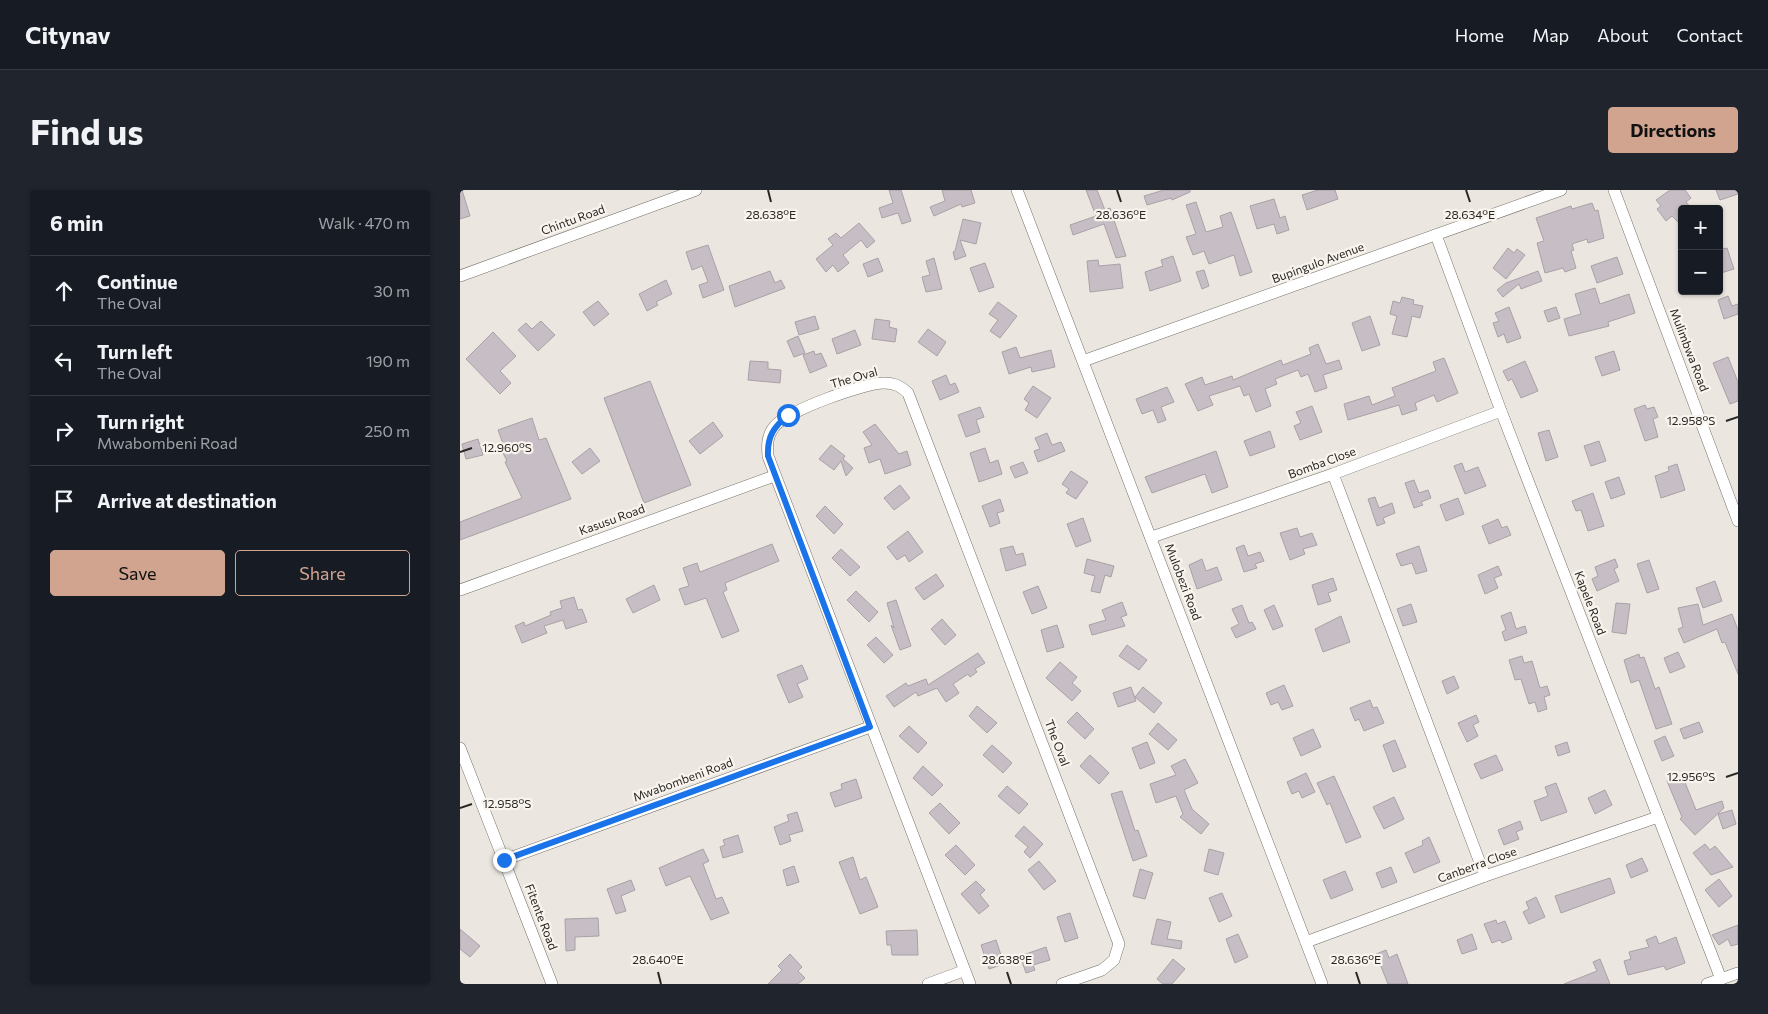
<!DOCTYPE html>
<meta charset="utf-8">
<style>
:root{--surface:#171b24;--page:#20242c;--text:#f1f3f6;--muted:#9ea1a6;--line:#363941;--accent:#d0a48f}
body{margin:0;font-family:Commissioner,sans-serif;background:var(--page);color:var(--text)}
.controls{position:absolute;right:15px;top:15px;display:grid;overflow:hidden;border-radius:5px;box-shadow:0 1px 4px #0004}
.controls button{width:45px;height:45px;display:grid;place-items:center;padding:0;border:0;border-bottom:1px solid var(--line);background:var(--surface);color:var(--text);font:25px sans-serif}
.stop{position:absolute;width:15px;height:15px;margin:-11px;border:4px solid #1a73e8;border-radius:50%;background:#fff}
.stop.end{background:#1a73e8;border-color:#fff;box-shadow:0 1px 5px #0008}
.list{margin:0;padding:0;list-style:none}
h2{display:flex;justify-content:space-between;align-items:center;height:65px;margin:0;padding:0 20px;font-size:21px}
h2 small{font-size:16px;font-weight:400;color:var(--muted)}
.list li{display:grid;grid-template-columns:32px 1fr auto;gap:15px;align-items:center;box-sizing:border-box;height:70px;padding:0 20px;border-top:1px solid var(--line)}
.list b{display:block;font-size:19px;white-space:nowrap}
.list p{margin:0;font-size:16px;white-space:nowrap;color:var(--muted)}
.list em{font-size:16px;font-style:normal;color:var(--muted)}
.actions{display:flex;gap:10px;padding:15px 20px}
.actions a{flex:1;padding:11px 0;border:1px solid var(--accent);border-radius:5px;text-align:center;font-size:18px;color:var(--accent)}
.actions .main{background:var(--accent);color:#111}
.icon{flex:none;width:28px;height:28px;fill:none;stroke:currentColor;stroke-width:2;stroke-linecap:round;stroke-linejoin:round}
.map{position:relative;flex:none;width:1278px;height:794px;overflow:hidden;border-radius:5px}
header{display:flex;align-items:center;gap:30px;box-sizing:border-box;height:70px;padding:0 25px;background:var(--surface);border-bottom:1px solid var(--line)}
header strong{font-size:24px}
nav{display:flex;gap:28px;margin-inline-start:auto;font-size:18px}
.intro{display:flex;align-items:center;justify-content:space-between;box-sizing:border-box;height:120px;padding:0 30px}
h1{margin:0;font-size:35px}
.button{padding:12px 22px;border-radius:5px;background:var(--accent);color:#111;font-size:18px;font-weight:700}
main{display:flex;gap:30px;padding:0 30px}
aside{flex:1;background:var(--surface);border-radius:5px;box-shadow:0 1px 4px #0004}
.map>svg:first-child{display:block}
.building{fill:#c6bec4;stroke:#a8a1a6}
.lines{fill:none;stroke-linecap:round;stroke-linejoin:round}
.street-casing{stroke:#747069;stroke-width:12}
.street{stroke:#fff;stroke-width:11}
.route{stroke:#1a73e8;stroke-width:6}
.ticks{fill:none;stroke:#292725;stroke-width:2}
.labels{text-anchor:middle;stroke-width:4.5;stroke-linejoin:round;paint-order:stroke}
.street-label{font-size:12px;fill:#292725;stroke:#f9f4ed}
.ticks-label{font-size:12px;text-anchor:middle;fill:#292725;stroke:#f9f4ed;stroke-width:4.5;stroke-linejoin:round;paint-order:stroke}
</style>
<header>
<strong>Citynav</strong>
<nav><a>Home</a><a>Map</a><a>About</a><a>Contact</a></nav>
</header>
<div class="intro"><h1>Find us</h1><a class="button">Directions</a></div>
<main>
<aside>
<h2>6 min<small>Walk · 470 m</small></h2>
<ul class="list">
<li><svg class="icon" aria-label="ahead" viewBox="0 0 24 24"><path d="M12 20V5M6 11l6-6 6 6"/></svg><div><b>Continue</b><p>The Oval</p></div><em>30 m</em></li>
<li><svg class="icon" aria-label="left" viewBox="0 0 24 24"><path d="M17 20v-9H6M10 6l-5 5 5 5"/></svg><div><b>Turn left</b><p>The Oval</p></div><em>190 m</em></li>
<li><svg class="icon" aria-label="right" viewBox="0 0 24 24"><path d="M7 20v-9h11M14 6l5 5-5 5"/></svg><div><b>Turn right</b><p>Mwabombeni Road</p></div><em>250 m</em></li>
<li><svg class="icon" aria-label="arrive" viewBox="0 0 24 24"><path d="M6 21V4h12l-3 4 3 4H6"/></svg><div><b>Arrive at destination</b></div></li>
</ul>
<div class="actions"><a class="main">Save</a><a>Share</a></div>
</aside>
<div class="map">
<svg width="1278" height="794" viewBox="0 0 1278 794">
<rect width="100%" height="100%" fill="#ebe7e0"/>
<g class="building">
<polygon points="0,0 2,0 10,26 0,29"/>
<polygon points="429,0 441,0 451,31 442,34 438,23 422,28 419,18 433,13"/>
<polygon points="482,0 511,0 515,13 502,17 501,14 474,26 470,17 485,11"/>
<polygon points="626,0 637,0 645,20 650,18 666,66 656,68 644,34 613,45 610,35 636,26"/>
<polygon points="704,0 730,0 730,2 712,10 711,8 687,15 684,6"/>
<polygon points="858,0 875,0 878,9 847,20 842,5"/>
<polygon points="1210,0 1225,0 1231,8 1226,12 1232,19 1222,19 1222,36 1212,26 1206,31 1197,19 1201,16 1196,10"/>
<polygon points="1256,0 1278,0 1278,4 1260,10"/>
<polygon points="814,9 820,28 825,26 829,40 817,44 814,34 797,39 790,16"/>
<polygon points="736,12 746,42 763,37 760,26 771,22 792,82 780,86 774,65 749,74 744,61 733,65 726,47 736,44 726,15"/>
<polygon points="1132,13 1135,21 1138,20 1144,48 1128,53 1127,49 1112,54 1114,60 1111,61 1116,78 1105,82 1103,78 1085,83 1077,53 1084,51 1076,28 1111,16 1112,19"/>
<polygon points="503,29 521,33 516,54 500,50 506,66 495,70 493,62 495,61"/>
<polygon points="399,33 415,51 407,58 401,50 383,65 389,73 378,82 373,75 366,82 356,69 373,55 368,49 376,43 381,48"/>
<polygon points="248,55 264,100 243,108 239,95 248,92 242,76 232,80 226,62"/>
<polygon points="1048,58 1054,63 1057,59 1065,65 1046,89 1033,78"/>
<polygon points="1267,58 1274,79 1261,83 1259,60"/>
<polygon points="713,66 721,91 690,101 685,82 703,76 701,70"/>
<polygon points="1157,67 1163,84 1137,93 1131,76"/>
<polygon points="418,68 423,81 408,87 403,74"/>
<polygon points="474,68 482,99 466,102 462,87 470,85 466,71"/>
<polygon points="638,70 639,76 660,74 663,98 630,102 627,71"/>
<polygon points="525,73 534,97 519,102 510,78"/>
<polygon points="744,80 749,96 742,99 736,82"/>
<polygon points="310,81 315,93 321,90 325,98 275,117 269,96"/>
<polygon points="1078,81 1082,91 1061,99 1059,94 1043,107 1037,100 1046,93"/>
<polygon points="206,90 212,104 196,112 198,115 187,121 179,104"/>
<polygon points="1135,98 1140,114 1169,104 1175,123 1148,132 1149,136 1109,146 1104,129 1121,124 1115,104"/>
<polygon points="1268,106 1272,116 1278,114 1278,124 1264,129 1258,110"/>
<polygon points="942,107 954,110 953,114 963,116 960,128 952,126 947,147 932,144 937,126 930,124 933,111 940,113"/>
<polygon points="138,111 149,124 134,136 123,122"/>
<polygon points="538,112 557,126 540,148 530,141 538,130 529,124"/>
<polygon points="1049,117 1061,148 1047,153 1044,144 1038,147 1033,133 1039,131 1035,123"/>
<polygon points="1096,117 1100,128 1088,132 1084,121"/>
<polygon points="355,126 359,139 339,145 335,132"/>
<polygon points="910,126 920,155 902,161 892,133"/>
<polygon points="415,129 430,131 429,137 437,139 435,152 412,149"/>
<polygon points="81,131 95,145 78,161 58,140 66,133 72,139"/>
<polygon points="468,139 486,152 477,166 458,152"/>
<polygon points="395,140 401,155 377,164 372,149"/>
<polygon points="33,142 56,166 40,181 51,193 40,204 6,169"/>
<polygon points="338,146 345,163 334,167 327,151"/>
<polygon points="858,154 866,174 879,170 882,179 863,185 867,198 855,202 848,184 841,187 838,180 815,189 817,194 805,199 811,216 796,222 789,204 784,206 780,196 749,206 753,215 738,221 725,194 742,187 745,195 772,186 773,190 821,170 823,175 851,164 849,158"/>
<polygon points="556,157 560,168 591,160 595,177 572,182 571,177 549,184 542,162"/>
<polygon points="354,161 355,165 361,163 367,176 350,183 343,165"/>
<polygon points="1154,161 1160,180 1142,186 1135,167"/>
<polygon points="1268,167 1278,192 1278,211 1270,214 1253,173"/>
<polygon points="984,168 998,203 977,212 974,205 955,213 957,220 942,225 939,215 888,230 884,214 909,206 912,215 935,206 932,198 976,181 973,172"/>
<polygon points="290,171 308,172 308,179 321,180 320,193 288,190"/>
<polygon points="1065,171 1078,201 1061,208 1052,189 1048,191 1043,181"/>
<polygon points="486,185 490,195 495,193 499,202 480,210 472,191"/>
<polygon points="190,191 231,295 184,313 144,208"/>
<polygon points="573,196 591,208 577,228 565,220 569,213 564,209"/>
<polygon points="707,197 714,212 701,217 706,230 698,233 693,220 682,224 676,209"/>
<polygon points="1185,215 1187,219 1194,217 1198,227 1193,229 1198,247 1185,251 1174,219"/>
<polygon points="852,216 862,242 840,250 834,236 841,233 836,222"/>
<polygon points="520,217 524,227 516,230 520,242 506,247 498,225"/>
<polygon points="72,228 79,250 86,248 111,309 0,350 0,332 62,308 45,272 47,271 43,263 46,262 38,240"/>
<polygon points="253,232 263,246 240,264 229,251"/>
<polygon points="415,234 439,264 447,261 451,275 425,284 420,269 409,273 404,258 412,255 403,242"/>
<polygon points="1089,240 1098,267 1086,271 1078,243"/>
<polygon points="810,241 815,257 790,266 784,251"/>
<polygon points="587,243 592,255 601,252 605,261 578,272 574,261 580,259 575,248"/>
<polygon points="18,249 23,265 6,269 2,254"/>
<polygon points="1139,251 1146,271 1131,276 1124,256"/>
<polygon points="371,255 385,266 383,269 393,278 386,286 381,271 374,280 359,269"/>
<polygon points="130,258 140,271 122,284 112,272"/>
<polygon points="525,258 530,273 538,270 542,284 519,292 510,263"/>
<polygon points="756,261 768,297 752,303 745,284 692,303 685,287"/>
<polygon points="563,272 568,283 555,288 550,277"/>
<polygon points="1002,273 1005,282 1018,277 1026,296 1005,304 994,276"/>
<polygon points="1217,274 1225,300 1201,308 1195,286 1209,281 1208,277"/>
<polygon points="611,281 628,292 616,309 606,303 609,299 602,294"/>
<polygon points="1159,287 1165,304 1151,309 1145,292"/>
<polygon points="954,290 959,303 968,300 971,308 961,312 963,315 954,318 945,293"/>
<polygon points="440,295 450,308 434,320 424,308"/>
<polygon points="1133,303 1144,336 1128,341 1121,320 1116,321 1112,311"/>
<polygon points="915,307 919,318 932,313 935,323 923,328 925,333 917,336 908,309"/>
<polygon points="998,308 1004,324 986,331 980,315"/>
<polygon points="540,309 544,321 537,323 540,333 530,337 522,316"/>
<polygon points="365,316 383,334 374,344 356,326"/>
<polygon points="623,328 631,351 616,357 607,334"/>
<polygon points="1038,329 1042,338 1047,336 1051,345 1029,354 1022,336"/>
<polygon points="837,338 840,347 852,343 857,355 843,359 845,364 830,370 820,343"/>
<polygon points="448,341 463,362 449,372 445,365 437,370 427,357"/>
<polygon points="312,354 319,371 265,393 267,400 263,402 279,441 262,448 246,408 225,415 219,399 229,396 223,378 237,373 240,382"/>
<polygon points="784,355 788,366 800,362 804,371 795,374 797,378 784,382 776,358"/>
<polygon points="553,356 556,365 563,363 566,375 546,381 540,359"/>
<polygon points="959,356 967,381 956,384 952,373 941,376 936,364"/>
<polygon points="381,359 400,377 390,386 372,368"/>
<polygon points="627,369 654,376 651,387 645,385 640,403 631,401 635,386 624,383"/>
<polygon points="742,369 746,381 757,377 762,390 737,399 729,375"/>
<polygon points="1155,369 1158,377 1154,379 1159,391 1137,401 1132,389 1138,386 1135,377"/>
<polygon points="1189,370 1199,399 1187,403 1177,374"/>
<polygon points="1038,376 1042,385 1034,388 1038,398 1025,404 1018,385"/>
<polygon points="476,384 484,396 464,410 455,398"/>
<polygon points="873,388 877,400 868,403 871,411 858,415 852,395"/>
<polygon points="1255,391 1262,411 1243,418 1236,398"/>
<polygon points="194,395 200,410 173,423 166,409"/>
<polygon points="578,396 587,418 572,424 563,402"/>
<polygon points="396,401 418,422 409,432 387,410"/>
<polygon points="114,407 118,420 122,419 127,432 106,439 103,430 84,436 87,443 62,453 55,436 64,432 65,436 91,425 90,422 102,418 100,411"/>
<polygon points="436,410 451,456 440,460 431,435 434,438 427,413"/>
<polygon points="662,412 667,425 661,427 665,436 632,445 629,435 646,430 642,420"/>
<polygon points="1156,413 1170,414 1166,444 1152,442"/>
<polygon points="951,414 957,432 943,436 937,419"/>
<polygon points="1238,414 1243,435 1272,424 1278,440 1278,484 1265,452 1262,453 1257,439 1224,453 1218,439 1223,437 1218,418"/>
<polygon points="782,415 789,433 792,432 796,439 776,448 771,438 779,434 772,419"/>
<polygon points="814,415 823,436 813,440 804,420"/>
<polygon points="1051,422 1056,439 1065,436 1067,443 1045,451 1042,442 1046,440 1041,426"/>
<polygon points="881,426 890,452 863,462 855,439"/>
<polygon points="482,429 496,445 485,455 471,439"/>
<polygon points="597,435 604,457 587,462 581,440"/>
<polygon points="416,447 433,465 424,473 407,455"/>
<polygon points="667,455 687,470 679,480 659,466"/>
<polygon points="1218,462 1225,477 1210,483 1204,468"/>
<polygon points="518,463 525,473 515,479 517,482 510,487 508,484 493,494 499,503 486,512 477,498 458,506 456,502 434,517 426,506 446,493 448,496 466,489 468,495"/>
<polygon points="1179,464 1180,468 1184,467 1195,499 1199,497 1212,534 1196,539 1179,490 1171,493 1164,470"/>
<polygon points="1062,466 1064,473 1072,471 1080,498 1087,496 1090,505 1084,507 1087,519 1078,522 1075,512 1069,514 1061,489 1055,490 1049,470"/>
<polygon points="600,472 617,487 612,493 621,501 612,511 586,488"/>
<polygon points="342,475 348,489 337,494 343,507 329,513 317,485"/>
<polygon points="994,486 999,498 987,504 982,491"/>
<polygon points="824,495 833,516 822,520 818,512 811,515 806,503"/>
<polygon points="671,497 676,511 658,517 653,503"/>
<polygon points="683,497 702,513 694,523 675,507"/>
<polygon points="910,510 913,518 917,517 924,533 904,541 899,529 895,531 890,518"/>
<polygon points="517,516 537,533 527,543 509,526"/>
<polygon points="617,522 634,539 625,549 607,532"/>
<polygon points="1016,525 1019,532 1013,535 1018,546 1007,552 998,533"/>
<polygon points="1239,532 1243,542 1224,549 1220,539"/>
<polygon points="698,533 717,550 708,560 689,544"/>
<polygon points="449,536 467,553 458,563 439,546"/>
<polygon points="853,539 861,557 841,566 833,548"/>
<polygon points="1205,546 1214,566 1202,571 1194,551"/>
<polygon points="935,550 946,577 933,582 923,555"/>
<polygon points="687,552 695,573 680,579 672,558"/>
<polygon points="1107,552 1110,562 1098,566 1095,556"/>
<polygon points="532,555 552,573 543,583 523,565"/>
<polygon points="630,565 649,583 639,594 620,576"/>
<polygon points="1036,565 1043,580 1021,589 1014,574"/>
<polygon points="725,569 738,593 724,600 732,619 749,634 741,644 720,627 723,624 716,606 696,613 690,594 716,585 711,576"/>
<polygon points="463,576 483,595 472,606 453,588"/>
<polygon points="846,583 855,602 842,608 839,601 832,604 827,592"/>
<polygon points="1222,585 1236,620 1262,611 1264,618 1235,645 1220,629 1222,627 1207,591"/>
<polygon points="874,586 901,647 886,653 870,613 867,615 857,593"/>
<polygon points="396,589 402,608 375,617 370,603 382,599 381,594"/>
<polygon points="1096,593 1107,622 1081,631 1074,611 1088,606 1085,597"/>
<polygon points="547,596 568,614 559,624 538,606"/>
<polygon points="1145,600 1152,615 1135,624 1128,608"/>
<polygon points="662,601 675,641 678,640 687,666 673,671 651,604"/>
<polygon points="934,607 944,629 924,639 913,617"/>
<polygon points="480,613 500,633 489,644 469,623"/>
<polygon points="1272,620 1276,634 1263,639 1258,624"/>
<polygon points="337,622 343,641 329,645 331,651 320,655 314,637 329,631 327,625"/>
<polygon points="1060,631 1063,639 1056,642 1059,649 1044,655 1038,640"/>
<polygon points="564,636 583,654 570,668 564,662 568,657 555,646"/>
<polygon points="278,645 283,662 263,668 260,657 265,655 263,650"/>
<polygon points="969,647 980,672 954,683 945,663 963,655 962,651"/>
<polygon points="1245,654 1250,660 1255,656 1273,677 1251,685 1233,663"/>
<polygon points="496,655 515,675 505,685 485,665"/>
<polygon points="243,659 249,671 243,674 256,709 262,707 269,723 251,730 230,686 206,696 199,678"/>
<polygon points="749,659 764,663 758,685 744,681"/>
<polygon points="393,667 400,690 406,687 418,717 400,724 379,672"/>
<polygon points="1182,668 1188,681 1171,688 1166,675"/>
<polygon points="579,671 596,691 584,700 568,680"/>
<polygon points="334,676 339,692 327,696 323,680"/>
<polygon points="931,677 937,692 922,698 916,683"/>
<polygon points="680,679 693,683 685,709 673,706"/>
<polygon points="885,681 893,700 871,709 863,690"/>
<polygon points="1150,688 1155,703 1101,723 1095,706"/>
<polygon points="1259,689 1272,706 1259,717 1245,700"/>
<polygon points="171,690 175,700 161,706 166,721 156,724 147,699"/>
<polygon points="516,691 525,700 520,705 529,716 519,724 501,704"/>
<polygon points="762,703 772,726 759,732 749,708"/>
<polygon points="1076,707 1085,727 1069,734 1063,722 1069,719 1066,712"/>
<polygon points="610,723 618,748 605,752 597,727"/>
<polygon points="138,728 139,746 115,747 115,760 106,761 105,729"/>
<polygon points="697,729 711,732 707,749 722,751 721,759 691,754"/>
<polygon points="1036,730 1037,734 1045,731 1052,749 1042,753 1040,750 1032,753 1024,734"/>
<polygon points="1278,735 1278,754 1271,756 1268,749 1259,755 1252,745"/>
<polygon points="0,739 20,756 10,767 0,759"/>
<polygon points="457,740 458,765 432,765 431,755 427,755 426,741"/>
<polygon points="778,744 788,767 775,773 766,749"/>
<polygon points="1012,744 1017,759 1002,764 997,750"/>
<polygon points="1196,746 1199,754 1216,747 1225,773 1206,780 1204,776 1168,785 1164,771 1171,769 1169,762 1189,757 1186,750"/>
<polygon points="536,750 544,774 529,779 521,755"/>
<polygon points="586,757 590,770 573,775 575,780 566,783 560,766"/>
<polygon points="926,760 929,768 937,764 948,794 928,794 916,764"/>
<polygon points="330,764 342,777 338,781 345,788 338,794 308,794 322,780 318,776"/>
<polygon points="713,769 725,779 712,794 703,794 697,789"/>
<polygon points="1140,769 1150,794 1104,794 1137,781 1133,772"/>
</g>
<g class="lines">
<defs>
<g id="street">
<polyline points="557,0 862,794"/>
<polyline points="1154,0 1278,331"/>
<polyline points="976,45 1041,221 1261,789"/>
<polyline points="0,86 236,0"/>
<polyline points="623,171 1101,0"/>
<polyline points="873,284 1025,686"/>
<polyline points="692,347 873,284 1041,221"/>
<polyline points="0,400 314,286"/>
<polyline points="0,558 92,794"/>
<polyline points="44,670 410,537"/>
<polyline points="846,752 1025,686 1198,627"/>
<polyline points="468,794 503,781"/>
<path d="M510,794L308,266C307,255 307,246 314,237C326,221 404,193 424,193C435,193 440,196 448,203L659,754L654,770L642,780L602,794"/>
<polyline points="1247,794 1278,783"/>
</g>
</defs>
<use href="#street" class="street-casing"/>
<use href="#street" class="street"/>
</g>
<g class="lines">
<path class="route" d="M44,670L410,537L308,266C307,246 314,237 328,225"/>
</g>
<path class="ticks" d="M308,0L311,12M657,0L661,12M1006,0L1010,12M1266,231L1278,227M0,262L12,258M1266,587L1278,583M0,618L12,614M198,782L201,794M547,782L551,794M896,782L900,794"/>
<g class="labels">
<g class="street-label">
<text transform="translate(113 30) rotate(-20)" y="4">Chintu Road</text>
<text transform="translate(858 73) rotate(-20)" y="4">Bupingulo Avenue</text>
<text transform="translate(1229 160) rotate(69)" y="4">Mulimbwa Road</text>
<text transform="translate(394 188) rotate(-16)" y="4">The Oval</text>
<text transform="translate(862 273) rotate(-20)" y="4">Bomba Close</text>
<text transform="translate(152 330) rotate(-20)" y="4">Kasusu Road</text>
<text transform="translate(723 392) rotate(69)" y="4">Mulobezi Road</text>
<text transform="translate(1130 413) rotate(69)" y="4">Kapele Road</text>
<text transform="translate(597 553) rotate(69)" y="4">The Oval</text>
<text transform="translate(223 590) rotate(-20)" y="4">Mwabombeni Road</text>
<text transform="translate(1017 675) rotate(-20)" y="4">Canberra Close</text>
<text transform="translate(81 727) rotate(69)" y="4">Fitente Road</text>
</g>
</g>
<g class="ticks-label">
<text x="311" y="29">28.638°E</text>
<text x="661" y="29">28.636°E</text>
<text x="1010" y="29">28.634°E</text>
<text x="1231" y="235">12.958°S</text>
<text x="47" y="262">12.960°S</text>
<text x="1231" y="591">12.956°S</text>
<text x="47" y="618">12.958°S</text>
<text x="198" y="774">28.640°E</text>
<text x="547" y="774">28.638°E</text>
<text x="896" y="774">28.636°E</text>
</g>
</svg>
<div class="controls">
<button>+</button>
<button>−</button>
</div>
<div class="stop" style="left:328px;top:225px"></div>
<div class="stop end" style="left:44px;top:670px"></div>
</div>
</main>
